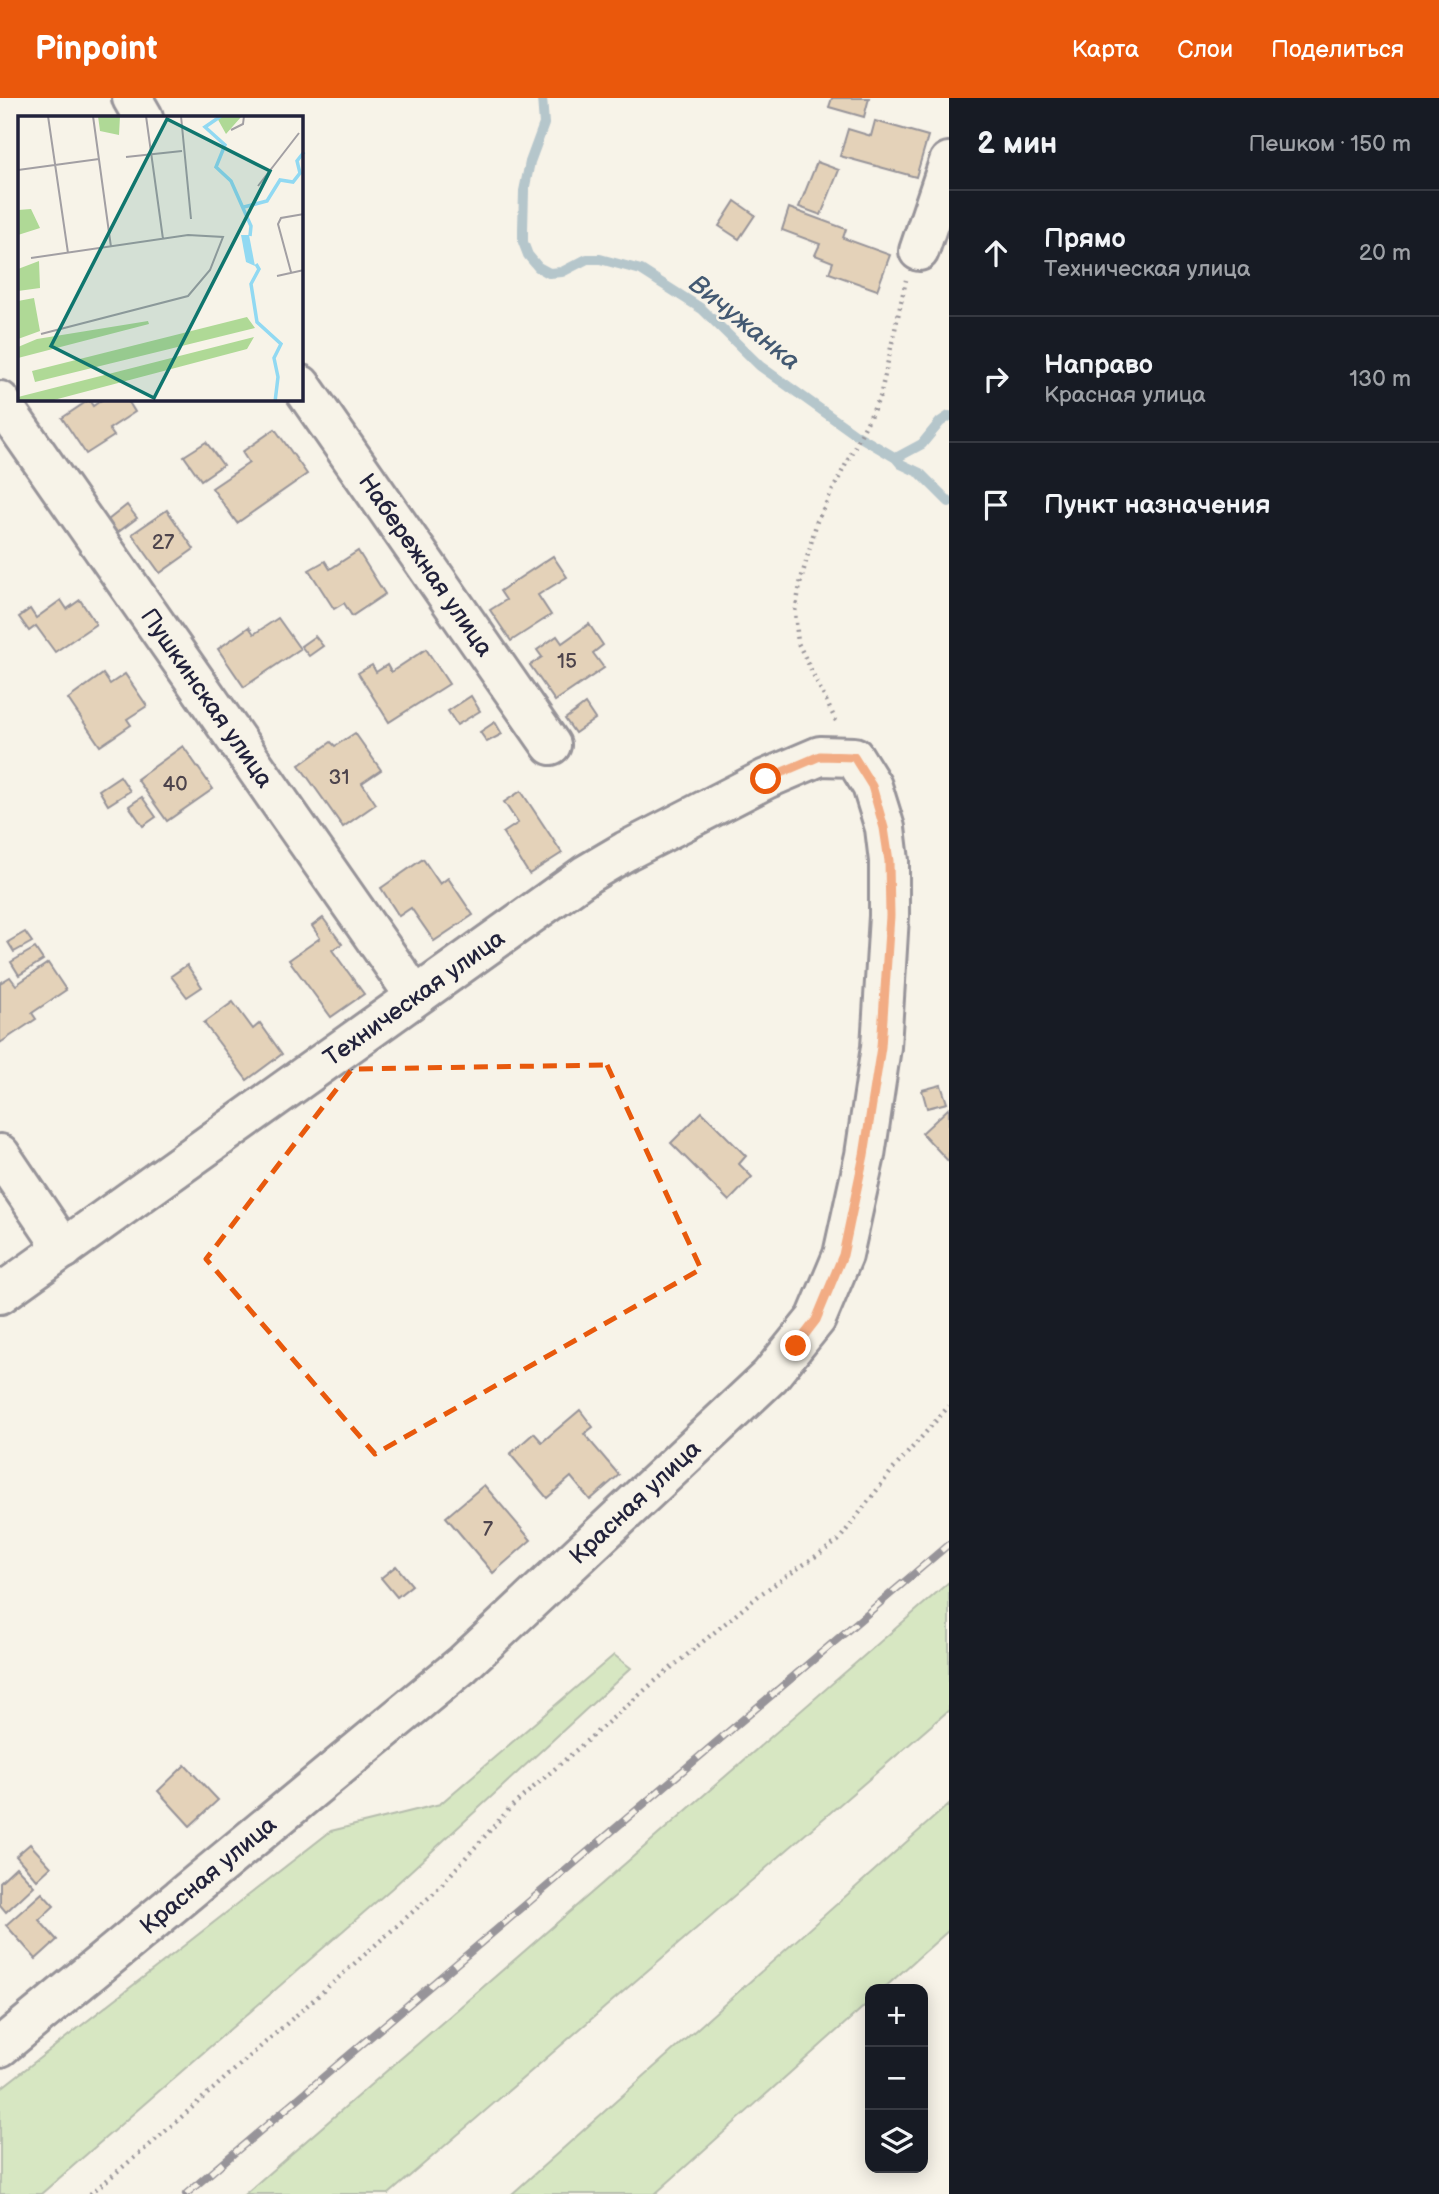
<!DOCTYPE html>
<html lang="ru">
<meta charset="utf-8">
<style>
:root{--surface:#171b24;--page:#242831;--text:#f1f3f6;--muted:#9ea1a6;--line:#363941;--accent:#ea580c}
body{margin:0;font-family:"Balsamiq Sans",sans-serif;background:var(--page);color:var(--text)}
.controls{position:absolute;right:21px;bottom:21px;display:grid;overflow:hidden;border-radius:14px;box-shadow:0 4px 18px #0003}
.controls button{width:63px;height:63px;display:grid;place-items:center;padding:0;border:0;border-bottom:2px solid var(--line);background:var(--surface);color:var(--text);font:35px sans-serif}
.stop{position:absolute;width:21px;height:21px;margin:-16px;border:5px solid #ea580c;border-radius:50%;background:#fff}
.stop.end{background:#ea580c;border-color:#fff;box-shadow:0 2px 7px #0008}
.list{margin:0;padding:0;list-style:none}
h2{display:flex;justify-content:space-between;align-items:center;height:91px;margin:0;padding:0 28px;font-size:30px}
h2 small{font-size:23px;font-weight:400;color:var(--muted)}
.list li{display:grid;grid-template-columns:46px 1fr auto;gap:21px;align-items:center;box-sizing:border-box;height:126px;padding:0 28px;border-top:2px solid var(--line)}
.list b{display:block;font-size:26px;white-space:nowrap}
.list p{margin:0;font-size:23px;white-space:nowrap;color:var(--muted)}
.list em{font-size:23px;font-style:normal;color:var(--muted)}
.icon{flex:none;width:38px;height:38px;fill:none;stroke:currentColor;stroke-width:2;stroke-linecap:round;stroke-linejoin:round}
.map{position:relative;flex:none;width:949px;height:2096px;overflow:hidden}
header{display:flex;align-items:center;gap:42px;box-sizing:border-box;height:98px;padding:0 35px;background:var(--accent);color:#fff}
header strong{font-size:33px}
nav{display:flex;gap:38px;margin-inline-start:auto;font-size:24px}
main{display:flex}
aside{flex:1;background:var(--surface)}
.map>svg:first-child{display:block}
.green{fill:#afd996;stroke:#687e68;stroke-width:2}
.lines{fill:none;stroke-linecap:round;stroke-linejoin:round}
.stream{stroke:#6590a9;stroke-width:10}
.building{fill:#cdac80;stroke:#22223b;stroke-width:2}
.minor-casing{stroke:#22223b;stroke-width:44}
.path{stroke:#22223b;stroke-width:4.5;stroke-dasharray:2 5;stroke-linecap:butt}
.minor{stroke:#f7f3e8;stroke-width:38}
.rail-casing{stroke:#22223b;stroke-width:8}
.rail{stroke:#f7f3e8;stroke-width:5;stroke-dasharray:16;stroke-linecap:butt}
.route{stroke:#ea580c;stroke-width:9}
.marked{fill:none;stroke:#e8590c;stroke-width:5;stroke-dasharray:14 9;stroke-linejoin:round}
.labels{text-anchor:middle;stroke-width:5;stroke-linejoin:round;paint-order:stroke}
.number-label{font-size:21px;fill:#4d444c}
.street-label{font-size:24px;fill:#22223b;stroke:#f7f3e8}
.water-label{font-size:26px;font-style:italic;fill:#435972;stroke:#f7f3e8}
.inset-river{fill:none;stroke:#91d9f2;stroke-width:3.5}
.inset-road{fill:none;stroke:#a29fa3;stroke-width:2}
.view{fill:#0f766e;fill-opacity:0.15;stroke:#0f766e;stroke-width:3.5}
.inset-edge{fill:none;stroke:#22223b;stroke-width:3.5}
</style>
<header>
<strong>Pinpoint</strong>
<nav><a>Карта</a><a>Слои</a><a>Поделиться</a></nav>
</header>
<main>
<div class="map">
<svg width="949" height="2096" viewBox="0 0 949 2096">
<rect width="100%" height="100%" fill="#f7f3e8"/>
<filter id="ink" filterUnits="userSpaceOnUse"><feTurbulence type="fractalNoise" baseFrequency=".0143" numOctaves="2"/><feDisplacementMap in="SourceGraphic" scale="14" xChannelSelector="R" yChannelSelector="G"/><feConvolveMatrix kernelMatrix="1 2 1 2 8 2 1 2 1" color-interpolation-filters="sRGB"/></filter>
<g filter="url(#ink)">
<g class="green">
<polygon points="949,1484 949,1612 389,2096 245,2096"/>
<polygon points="614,1557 631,1570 392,1790 41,2096 0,2096 0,1991 331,1733 440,1706"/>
<polygon points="949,1706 949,1832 883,1891 870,1891 870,1903 655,2096 512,2096"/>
</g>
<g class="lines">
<g class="stream">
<polyline points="542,0 544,26 530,64 524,93 523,132 523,144 528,157 538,169 549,175 562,174 587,161 600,161 641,172 702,211 760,268 855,336 896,360 901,366 920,375 949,404"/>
<polyline points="896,360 922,346 940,324 949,318"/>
</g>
</g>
<g class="building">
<polygon points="832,0 869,0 864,19 829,9"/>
<polygon points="875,23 928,38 916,79 840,58 848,31 871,38"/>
<polygon points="817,64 839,72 821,117 799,109"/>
<polygon points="735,103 755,117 739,141 719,128"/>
<polygon points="789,110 846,131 843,140 890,157 877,192 829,175 833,164 815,157 820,146 782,132"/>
<polygon points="103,301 127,301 135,314 109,331 114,338 86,356 62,320 89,302 93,308"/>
<polygon points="275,331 307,376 237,425 212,390 249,365 242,354"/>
<polygon points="206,344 223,367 201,382 184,358"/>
<polygon points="127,407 137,420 117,435 108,422"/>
<polygon points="167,412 194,451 160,475 132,436"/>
<polygon points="358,453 385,496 352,518 344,505 334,511 309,472 325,463 330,471"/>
<polygon points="553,458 567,479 538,497 551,517 511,543 490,512 506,502 500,493"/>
<polygon points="61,502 67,511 80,502 96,526 55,554 36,528 29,533 19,519 30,511 36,520"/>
<polygon points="278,520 300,551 244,589 218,551 249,529 254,536"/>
<polygon points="589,526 603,547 593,555 604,570 555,603 530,567 542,559 537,552 557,538 562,545"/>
<polygon points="315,538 323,548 309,558 301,548"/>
<polygon points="426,551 449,586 389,624 358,575 372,567 376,574 387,567 391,574"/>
<polygon points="103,576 110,586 125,576 147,608 127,621 131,627 100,648 68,601"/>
<polygon points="471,598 480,613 457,627 448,613"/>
<polygon points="585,606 595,621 575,635 565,621"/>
<polygon points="495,624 502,636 487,644 480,634"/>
<polygon points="355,635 381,672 362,685 376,706 343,729 299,667 331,644 335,648"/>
<polygon points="183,648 213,691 167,723 137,681"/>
<polygon points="120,678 130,693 108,707 99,692"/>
<polygon points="521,693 562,755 529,776 503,735 518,725 504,704"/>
<polygon points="142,699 156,719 143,728 129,708"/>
<polygon points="423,761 440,786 448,780 473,817 434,843 411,810 399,818 381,790"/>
<polygon points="323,820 342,846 332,852 364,896 331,919 289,862 320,840 312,828"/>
<polygon points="25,834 32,844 14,854 8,844"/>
<polygon points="35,850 43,862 19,877 11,864"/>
<polygon points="48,865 66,892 32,915 36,921 0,945 0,885 10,879 16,887"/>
<polygon points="187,867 202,889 187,899 171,878"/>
<polygon points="233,904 253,931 260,925 282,956 247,982 204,925"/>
<polygon points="941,987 947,1005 927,1010 922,992"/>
<polygon points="949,1010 949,1064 922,1035"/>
<polygon points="702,1014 746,1058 739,1066 752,1079 729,1103 671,1045"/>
<polygon points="580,1312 593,1329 584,1336 619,1377 590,1402 571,1379 547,1400 510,1356 534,1335 542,1344"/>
<polygon points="484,1387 531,1442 493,1475 446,1419"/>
<polygon points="396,1468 412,1487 397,1499 381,1480"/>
<polygon points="185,1667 218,1702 190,1728 158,1693"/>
<polygon points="30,1746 51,1769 37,1782 16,1758"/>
<polygon points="16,1769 34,1788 6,1814 0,1807 0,1784"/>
<polygon points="42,1795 54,1808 39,1822 57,1842 36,1861 6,1827"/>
</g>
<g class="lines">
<defs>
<g id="minor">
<polyline points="132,0 143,19"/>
<polyline points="919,153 949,64"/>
<path id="s1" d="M301,287L551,647"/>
<path id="s2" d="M0,303L415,898"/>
<polyline points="0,1056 64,1151"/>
<path id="s3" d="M0,1196L587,776L626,753L766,681L820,658L854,659L872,688L885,730L889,763V818L881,949L865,1057L843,1157L816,1221L770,1278L462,1567L0,1949"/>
</g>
</defs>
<use href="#minor" class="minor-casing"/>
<g class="path">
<polyline points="836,623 798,545 795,514 801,482 817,423 880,299 906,182"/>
<polyline points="90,2096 152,2045 434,1795 511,1709 654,1584 762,1495 838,1443 890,1375 949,1308"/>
</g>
<use href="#minor" class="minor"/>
<defs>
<polyline id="rail" points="186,2096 949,1446"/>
</defs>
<use href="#rail" class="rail-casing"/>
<use href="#rail" class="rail"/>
</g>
</g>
<g class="lines" filter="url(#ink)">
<polyline class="route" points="766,681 820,658 854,659 872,688 884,730 889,763 890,818 881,949 864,1057 843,1157 816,1222 796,1248"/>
</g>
<path d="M0 0H949V2096H0ZM607,967L701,1171L375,1356L206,1161L352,971Z" fill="#f7f3e8" fill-opacity=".55" fill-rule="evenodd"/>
<path class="marked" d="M607,967L701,1171L375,1356L206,1161L352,971Z"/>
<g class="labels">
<g class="number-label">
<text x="163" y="451">27</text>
<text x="567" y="570">15</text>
<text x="339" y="686">31</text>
<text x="175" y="693">40</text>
<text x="488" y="1438">7</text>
</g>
<g class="street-label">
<text dy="8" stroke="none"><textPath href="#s1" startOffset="219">Набережная улица</textPath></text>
<text dy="8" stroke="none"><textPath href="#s2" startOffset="362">Пушкинская улица</textPath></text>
<text dy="8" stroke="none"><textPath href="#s3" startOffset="509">Техническая улица</textPath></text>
<text transform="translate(635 1404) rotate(-43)" y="8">Красная улица</text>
<text transform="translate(208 1777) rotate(-40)" y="8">Красная улица</text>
</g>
<g class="water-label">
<text transform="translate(745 224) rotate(39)" y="9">Вичужанка</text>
</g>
</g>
<g transform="translate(18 18)">
<rect width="285" height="285" fill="#f7f3e8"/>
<path d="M102,0L101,19L82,15L80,0ZM198,0H223V1L208,18ZM13,93L22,112L0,119V94ZM21,145L22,172L0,175V153ZM16,182L22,215L0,223V185ZM229,201L237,212L17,266L14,255ZM130,205L131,208L0,242V231L19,223ZM236,221L229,233L32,285H0V281Z" fill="#afd996"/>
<path d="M223,119H231L237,150L228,146Z" fill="#91d9f2"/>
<path class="inset-river" d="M203,0L187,11L207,29L198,51L213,65L233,110L232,120M226,91L249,85L262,64L275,66L282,57L279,45L286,36M238,148L241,153L233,168L239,206L263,228L256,242L260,261L257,286"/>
<path class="inset-road" d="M30,0L50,137M75,0L93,131M128,0L145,123M163,0L173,103M213,14L225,8L226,0M108,41L164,35M0,54L81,43M240,70L281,17M13,142L170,119L205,121L192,154L170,180L23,218M273,156L260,108L263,102L286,98M259,160L286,154"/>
<path class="view" d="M149,3L252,55L136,282L33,230Z"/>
<rect width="285" height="285" class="inset-edge"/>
</g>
</svg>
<div class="controls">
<button>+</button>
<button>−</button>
<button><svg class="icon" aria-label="layers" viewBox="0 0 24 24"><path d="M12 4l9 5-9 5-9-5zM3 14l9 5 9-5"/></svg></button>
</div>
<div class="stop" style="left:766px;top:681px"></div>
<div class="stop end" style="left:796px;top:1248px"></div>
</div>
<aside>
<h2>2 мин<small>Пешком · 150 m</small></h2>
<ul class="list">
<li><svg class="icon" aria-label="ahead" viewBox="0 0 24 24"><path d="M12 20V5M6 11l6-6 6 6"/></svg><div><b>Прямо</b><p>Техническая улица</p></div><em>20 m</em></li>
<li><svg class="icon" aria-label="right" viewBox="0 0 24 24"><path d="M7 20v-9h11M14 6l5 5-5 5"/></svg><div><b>Направо</b><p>Красная улица</p></div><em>130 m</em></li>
<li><svg class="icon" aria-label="arrive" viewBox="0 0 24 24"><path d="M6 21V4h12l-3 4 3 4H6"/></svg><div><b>Пункт назначения</b></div></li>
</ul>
</aside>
</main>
